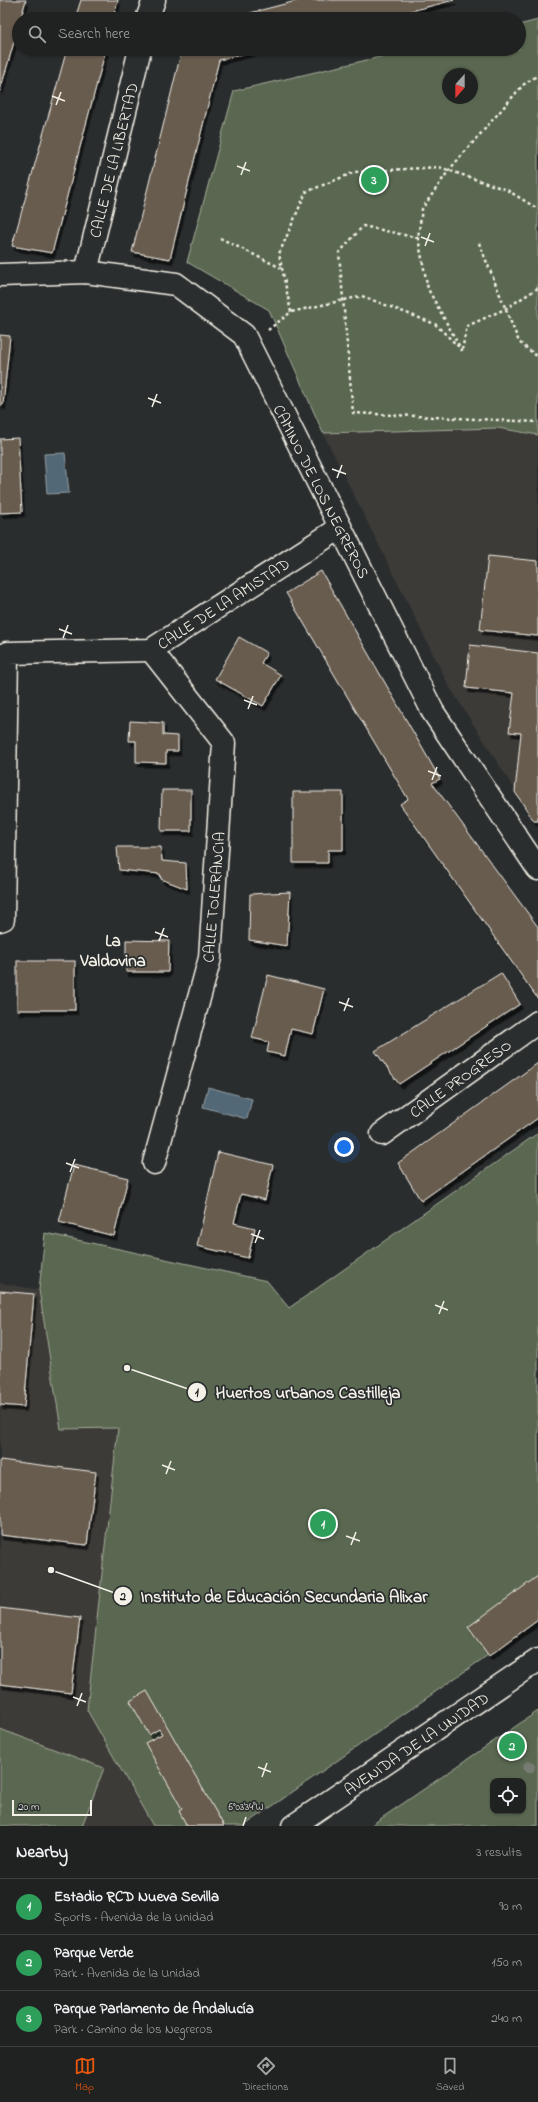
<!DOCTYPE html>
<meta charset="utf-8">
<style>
:root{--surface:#202222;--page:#282a2a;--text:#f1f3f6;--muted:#a2a4a5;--line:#3d3f40;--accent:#ea580c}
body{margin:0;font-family:"Indie Flower",sans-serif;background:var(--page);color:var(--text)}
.controls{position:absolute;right:12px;bottom:12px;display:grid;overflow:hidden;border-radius:8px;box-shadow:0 1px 3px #0004}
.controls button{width:36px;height:36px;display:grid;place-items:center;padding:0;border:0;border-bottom:1px solid var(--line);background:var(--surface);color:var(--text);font:20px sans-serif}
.compass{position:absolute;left:442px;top:68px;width:36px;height:36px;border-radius:50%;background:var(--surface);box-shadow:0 1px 3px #0004;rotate:201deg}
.scale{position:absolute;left:12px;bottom:10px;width:80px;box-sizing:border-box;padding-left:4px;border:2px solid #f4f1e8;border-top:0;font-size:11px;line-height:14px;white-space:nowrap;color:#f4f1e8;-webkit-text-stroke:3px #2a2d2e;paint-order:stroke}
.you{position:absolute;left:344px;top:1147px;width:14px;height:14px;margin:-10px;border:3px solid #fff;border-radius:50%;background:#1a73e8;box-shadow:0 0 0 6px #1a73e833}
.badge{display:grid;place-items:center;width:26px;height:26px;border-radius:50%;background:var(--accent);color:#fff;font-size:13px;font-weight:700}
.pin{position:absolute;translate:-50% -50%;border:2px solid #fff;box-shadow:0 1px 4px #0006}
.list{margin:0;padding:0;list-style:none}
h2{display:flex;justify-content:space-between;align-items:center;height:52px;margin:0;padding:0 16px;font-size:17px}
h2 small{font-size:13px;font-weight:400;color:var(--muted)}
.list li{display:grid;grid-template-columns:26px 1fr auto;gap:12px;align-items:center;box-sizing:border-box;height:56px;padding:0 16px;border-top:1px solid var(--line)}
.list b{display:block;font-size:15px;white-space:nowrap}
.list p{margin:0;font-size:13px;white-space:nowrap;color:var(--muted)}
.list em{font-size:13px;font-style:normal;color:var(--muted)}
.icon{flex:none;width:22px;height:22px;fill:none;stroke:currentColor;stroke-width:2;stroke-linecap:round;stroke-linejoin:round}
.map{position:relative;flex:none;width:538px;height:1826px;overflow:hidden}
.search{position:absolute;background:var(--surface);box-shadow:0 1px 3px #0004;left:12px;right:12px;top:12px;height:44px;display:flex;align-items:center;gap:10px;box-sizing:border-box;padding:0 14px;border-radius:22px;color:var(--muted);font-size:15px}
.sheet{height:220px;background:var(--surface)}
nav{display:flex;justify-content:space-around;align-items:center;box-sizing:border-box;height:56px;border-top:1px solid var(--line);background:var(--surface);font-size:11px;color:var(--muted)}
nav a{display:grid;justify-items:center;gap:2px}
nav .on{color:var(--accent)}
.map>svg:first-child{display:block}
.built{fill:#3d3b38}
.green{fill:#5a6851;stroke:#a7ac9c;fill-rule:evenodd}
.water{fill:#526876;stroke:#939fa4}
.building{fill:#685b4f;stroke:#f4f1e8;filter:url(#shadow)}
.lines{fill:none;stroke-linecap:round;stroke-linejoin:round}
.minor-casing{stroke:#f4f1e8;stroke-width:25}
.path{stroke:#f4f1e8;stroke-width:2.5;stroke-dasharray:3 3;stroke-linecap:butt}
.minor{stroke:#2a2d2e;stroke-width:22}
.tree{fill:#777b73}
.ticks{fill:none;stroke:#f4f1e8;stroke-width:1.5}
.labels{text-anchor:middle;stroke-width:3.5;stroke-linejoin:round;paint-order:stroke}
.street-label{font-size:16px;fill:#f4f1e8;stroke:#2a2d2e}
.neighbourhood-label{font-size:17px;font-weight:bold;fill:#f4f1e8;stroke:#2a2d2e}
.ticks-label{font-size:10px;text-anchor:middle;fill:#f4f1e8;stroke:#2a2d2e;stroke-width:3.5;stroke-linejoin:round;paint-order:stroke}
.leader{fill:none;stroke:#f4f1e8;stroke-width:1.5}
.callout-dot{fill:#f4f1e8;stroke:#2a2d2e;stroke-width:1.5}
.mark-label{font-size:12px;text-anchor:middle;font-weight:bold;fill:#111}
.callout-label{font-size:17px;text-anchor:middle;font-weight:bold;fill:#f4f1e8;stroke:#2a2d2e;stroke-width:3.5;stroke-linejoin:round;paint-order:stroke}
</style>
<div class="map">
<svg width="538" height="1826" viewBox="0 0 538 1826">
<defs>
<filter id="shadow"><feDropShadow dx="2.5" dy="4.5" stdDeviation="0" flood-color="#0009"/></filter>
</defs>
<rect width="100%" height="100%" fill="#2a2d2e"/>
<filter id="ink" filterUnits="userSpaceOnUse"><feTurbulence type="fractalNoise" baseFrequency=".025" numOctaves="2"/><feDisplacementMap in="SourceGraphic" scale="8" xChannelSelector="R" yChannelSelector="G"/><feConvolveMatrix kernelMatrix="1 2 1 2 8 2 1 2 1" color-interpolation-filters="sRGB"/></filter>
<g filter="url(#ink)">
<g class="built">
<polygon points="498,428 538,435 538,826 449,686 323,433"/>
<polygon points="0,1283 39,1290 61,1429 118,1428 87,1710 153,1826 0,1826"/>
</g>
<g class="green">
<path d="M538,20V435L498,428L323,433L269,310L187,262L234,91L414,49H519V25ZM448,74H472V98H448Z"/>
<polygon points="538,1133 538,1620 244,1826 153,1826 87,1710 118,1428 61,1429 39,1290 45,1233 267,1281 289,1308"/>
<path d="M538,1711V1826H370ZM493,1781H523V1811H493Z"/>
<polygon points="0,1729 104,1768 82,1826 0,1826"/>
</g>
<g class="water">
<polygon points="65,453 69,493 47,494 44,454"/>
<polygon points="208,1087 252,1099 247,1119 203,1107"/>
</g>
<g class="building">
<polygon points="0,0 26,0 0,91"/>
<polygon points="81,0 118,0 113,19 75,19"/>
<polygon points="300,0 454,0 380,19 227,19"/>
<polygon points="67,49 106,49 52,253 12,246"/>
<polygon points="182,49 262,49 219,60 170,259 132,252"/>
<polygon points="0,335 10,336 3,405 0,405"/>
<polygon points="18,438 22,512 0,513 0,439"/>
<polygon points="488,556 538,561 538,636 480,630"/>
<polygon points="321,571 440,779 432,783 538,927 538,999 400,804 408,799 286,593"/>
<polygon points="239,637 267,653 261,663 281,675 263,706 215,679"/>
<polygon points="470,645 538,653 538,821 534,821 515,792 521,733 509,732 514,693 466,688"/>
<polygon points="130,721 163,723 163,735 178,736 178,751 166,751 166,763 136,762 136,741 129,741"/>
<polygon points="162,790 191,790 191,831 161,831"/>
<polygon points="293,792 343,792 343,850 328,850 328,863 293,863"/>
<polygon points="117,847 161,847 162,861 186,863 187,889 161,879 160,874 119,870"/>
<polygon points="290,892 287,946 249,940 250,894"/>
<polygon points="126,940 169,941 168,972 126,972"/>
<rect x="17" y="961" width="58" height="49"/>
<polygon points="501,973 520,1004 399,1084 375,1051"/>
<polygon points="268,975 324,989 313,1034 291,1029 285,1056 267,1052 269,1042 252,1038"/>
<polygon points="538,1063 538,1118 421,1201 398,1163"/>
<polygon points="218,1152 273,1165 265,1200 241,1194 234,1223 255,1228 248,1258 197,1246"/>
<polygon points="74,1165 128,1178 114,1236 59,1222"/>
<polygon points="0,1291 34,1294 24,1407 0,1405"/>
<polygon points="0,1460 96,1472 87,1545 0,1535"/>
<polygon points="538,1576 538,1620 489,1656 468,1627"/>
<polygon points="0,1608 80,1618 71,1693 0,1684"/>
<polygon points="147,1691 224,1826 187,1826 179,1811 182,1809 145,1743 162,1734 159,1729 149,1735 130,1701"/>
</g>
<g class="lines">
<defs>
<g id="minor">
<polyline points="147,19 154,0"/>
<polyline points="86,272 140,49"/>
<polyline points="0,275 86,272 176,284 244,335 433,712 538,869"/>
<polyline points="151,650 224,743 210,958 154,1163"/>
<polyline points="0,920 3,919 7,653 151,650 340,528"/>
<polyline points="382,1134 538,1022"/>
<polyline points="293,1826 538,1660"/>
</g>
</defs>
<use href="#minor" class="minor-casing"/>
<g class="path">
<polyline points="220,238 281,268"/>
<polyline points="418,238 363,226 339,253 353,413 538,422"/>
<polyline points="479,243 519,342 538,357"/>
<polyline points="291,312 279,254 306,192 355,172 439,167 507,190 538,209"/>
<polyline points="268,330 291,312 362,296 435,324 459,347"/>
<polyline points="462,350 467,326 505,309 538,288"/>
<polyline points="462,351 428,289 418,238 422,209 449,170 523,85 538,75"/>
</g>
<use href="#minor" class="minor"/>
</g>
<circle class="tree" cx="529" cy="1767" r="6"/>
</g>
<path class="ticks" d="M52,96L65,101M56,105L61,92M237,166L250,171M241,175L246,162M421,237L434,242M425,246L430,233M148,398L161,403M152,407L157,394M332,469L346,474M337,478L342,465M59,629L72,634M63,638L68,625M244,700L257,705M248,709L253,696M428,771L441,776M432,780L437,767M155,932L168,937M159,941L164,928M339,1002L353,1007M344,1011L349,998M66,1163L79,1168M70,1172L75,1159M251,1234L264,1239M255,1243L260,1230M435,1305L448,1310M439,1314L444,1301M162,1465L175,1470M166,1474L171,1461M346,1536L360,1541M351,1545L356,1532M73,1697L86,1702M77,1706L82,1693M258,1767L271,1772M262,1777L267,1763M243,1826L246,1817"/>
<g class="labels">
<g class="street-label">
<text transform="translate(113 160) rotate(-76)" y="6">CALLE DE LA LIBERTAD</text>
<text transform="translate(322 491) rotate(63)" y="6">CAMINO DE LOS NEGREROS</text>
<text transform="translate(223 603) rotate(-33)" y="6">CALLE DE LA AMISTAD</text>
<text transform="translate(213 897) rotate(-85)" y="6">CALLE TOLERANCIA</text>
<text transform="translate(460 1078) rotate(-36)" y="6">CALLE PROGRESO</text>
<text transform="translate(416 1743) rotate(-34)" y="6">AVENIDA DE LA UNIDAD</text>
</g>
<g class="neighbourhood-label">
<text x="113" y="946">La<tspan x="113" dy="20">Valdovina</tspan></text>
</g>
</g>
<g class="ticks-label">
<text x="246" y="1810">6°03'34"W</text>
</g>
<path class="leader" d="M127 1368L197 1392M51 1570L123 1596"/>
<g class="callout-dot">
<circle cx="127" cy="1368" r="4"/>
<circle cx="51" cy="1570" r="4"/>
<circle cx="197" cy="1392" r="10"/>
<circle cx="123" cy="1596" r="10"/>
</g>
<g class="mark-label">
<text x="197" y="1396">1</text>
<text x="123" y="1600">2</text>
</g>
<g class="callout-label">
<text x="308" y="1398">Huertos urbanos Castilleja</text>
<text x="284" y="1602">Instituto de Educación Secundaria Alixar</text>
</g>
</svg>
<div class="controls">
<button><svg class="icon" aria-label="locate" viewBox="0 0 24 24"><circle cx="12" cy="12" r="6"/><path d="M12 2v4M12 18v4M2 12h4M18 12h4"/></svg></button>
</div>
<svg class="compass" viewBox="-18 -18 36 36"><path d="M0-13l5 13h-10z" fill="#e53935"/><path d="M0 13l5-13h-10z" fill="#a2a4a5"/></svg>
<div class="scale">20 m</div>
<div class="you"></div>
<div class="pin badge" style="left:323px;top:1524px;background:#2e9e5b">1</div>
<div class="pin badge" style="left:512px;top:1746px;background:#2e9e5b">2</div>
<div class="pin badge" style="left:374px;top:180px;background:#2e9e5b">3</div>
<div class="search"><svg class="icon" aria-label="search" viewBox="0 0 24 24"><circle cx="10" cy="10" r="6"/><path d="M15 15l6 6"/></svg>Search here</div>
</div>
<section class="sheet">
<h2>Nearby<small>3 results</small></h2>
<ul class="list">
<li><span class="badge" style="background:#2e9e5b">1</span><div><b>Estadio RCD Nueva Sevilla</b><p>Sports · Avenida de la Unidad</p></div><em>90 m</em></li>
<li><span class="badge" style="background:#2e9e5b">2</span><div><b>Parque Verde</b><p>Park · Avenida de la Unidad</p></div><em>150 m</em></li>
<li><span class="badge" style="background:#2e9e5b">3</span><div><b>Parque Parlamento de Andalucía</b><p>Park · Camino de los Negreros</p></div><em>240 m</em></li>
</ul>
</section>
<nav>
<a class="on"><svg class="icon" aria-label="map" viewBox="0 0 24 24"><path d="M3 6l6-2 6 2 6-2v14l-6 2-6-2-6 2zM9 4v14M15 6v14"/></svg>Map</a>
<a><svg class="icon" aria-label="directions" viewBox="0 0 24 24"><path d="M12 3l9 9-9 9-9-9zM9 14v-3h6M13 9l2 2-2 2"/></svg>Directions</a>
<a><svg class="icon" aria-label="saved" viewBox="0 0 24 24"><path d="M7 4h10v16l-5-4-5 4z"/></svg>Saved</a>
</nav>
